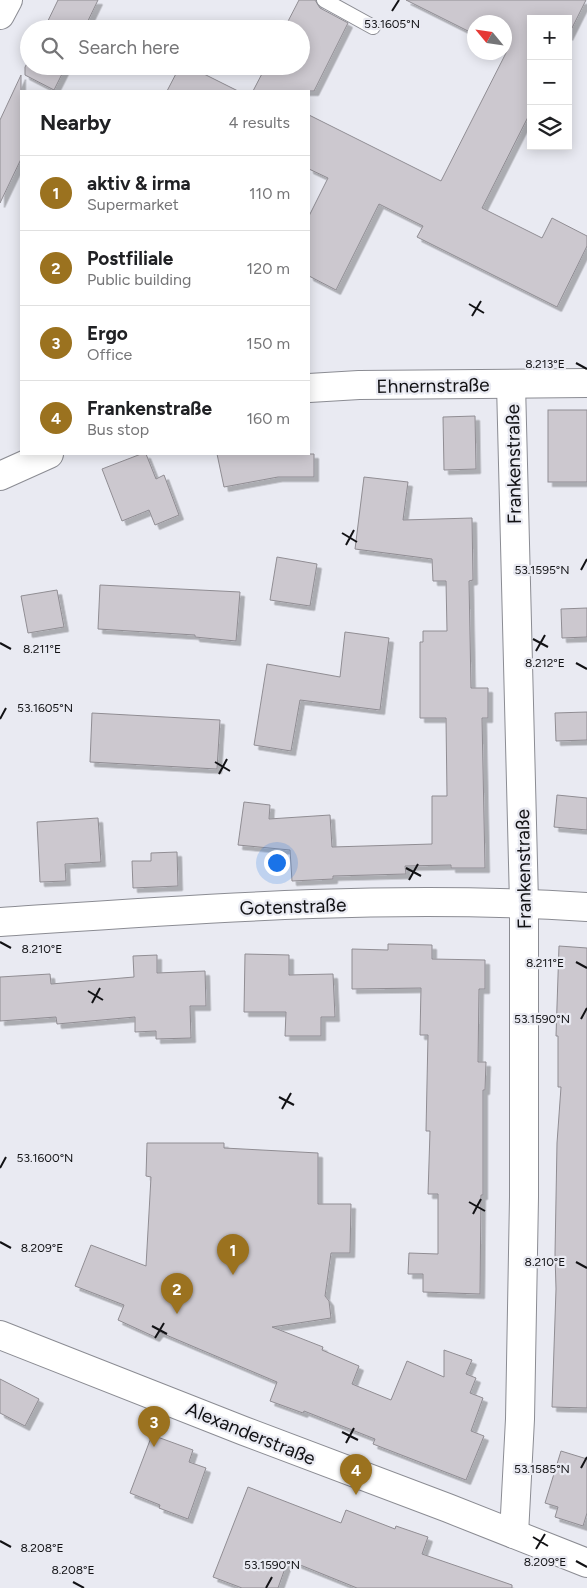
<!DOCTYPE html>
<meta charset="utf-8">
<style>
:root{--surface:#fff;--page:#f6f6f6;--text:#202124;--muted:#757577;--line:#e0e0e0;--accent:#9b721f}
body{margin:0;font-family:Figtree,sans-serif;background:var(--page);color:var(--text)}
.controls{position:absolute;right:15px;top:15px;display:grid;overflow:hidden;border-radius:0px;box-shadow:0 2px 12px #0003}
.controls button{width:45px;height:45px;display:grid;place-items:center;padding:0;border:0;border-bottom:1px solid var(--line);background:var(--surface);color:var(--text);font:25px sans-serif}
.compass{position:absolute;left:467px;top:15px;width:45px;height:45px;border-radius:50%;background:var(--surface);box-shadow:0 2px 12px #0003;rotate:299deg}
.you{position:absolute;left:276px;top:862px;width:18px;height:18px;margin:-12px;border:4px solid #fff;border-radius:50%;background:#1a73e8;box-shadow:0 0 0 8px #1a73e833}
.badge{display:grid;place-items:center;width:32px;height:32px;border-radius:50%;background:var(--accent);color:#fff;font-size:16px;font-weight:700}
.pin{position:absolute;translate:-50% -41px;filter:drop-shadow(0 1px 2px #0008)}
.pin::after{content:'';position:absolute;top:26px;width:18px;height:15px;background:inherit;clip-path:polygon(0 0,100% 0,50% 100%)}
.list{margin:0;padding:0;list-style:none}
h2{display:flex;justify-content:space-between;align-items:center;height:65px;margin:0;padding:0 20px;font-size:21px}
h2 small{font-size:16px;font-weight:400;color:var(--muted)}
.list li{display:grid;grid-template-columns:32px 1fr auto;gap:15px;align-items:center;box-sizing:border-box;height:75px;padding:0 20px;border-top:1px solid var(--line)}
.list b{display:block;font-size:19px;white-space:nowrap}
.list p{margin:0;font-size:16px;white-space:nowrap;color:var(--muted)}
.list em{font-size:16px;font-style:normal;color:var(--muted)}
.icon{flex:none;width:28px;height:28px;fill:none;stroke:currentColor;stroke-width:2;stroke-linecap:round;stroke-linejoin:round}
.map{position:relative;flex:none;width:587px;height:1588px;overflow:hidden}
.search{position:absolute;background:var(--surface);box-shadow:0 2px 12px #0003;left:20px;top:20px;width:290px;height:55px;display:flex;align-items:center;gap:12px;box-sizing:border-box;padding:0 18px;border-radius:28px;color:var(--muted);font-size:19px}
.panel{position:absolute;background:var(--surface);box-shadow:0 2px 12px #0003;left:20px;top:90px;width:290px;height:365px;border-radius:0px}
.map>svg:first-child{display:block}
.building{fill:#ccc8cf;stroke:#908d93;filter:url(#shadow)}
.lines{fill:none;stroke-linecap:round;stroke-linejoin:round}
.service-casing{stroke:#8b8c93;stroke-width:16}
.minor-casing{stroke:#8b8c93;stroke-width:30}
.tertiary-casing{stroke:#8b8c93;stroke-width:30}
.service{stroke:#fff;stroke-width:14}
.minor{stroke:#fff;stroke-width:28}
.tertiary{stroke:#fff;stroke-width:28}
.ticks{fill:none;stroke:#121215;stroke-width:2}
.labels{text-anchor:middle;stroke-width:4.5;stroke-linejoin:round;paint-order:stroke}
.street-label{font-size:19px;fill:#121215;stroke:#e9eaf2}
.ticks-label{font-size:12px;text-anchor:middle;fill:#121215;stroke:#e9eaf2;stroke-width:4.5;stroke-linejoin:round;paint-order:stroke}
</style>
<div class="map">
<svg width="587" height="1588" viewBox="0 0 587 1588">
<defs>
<filter id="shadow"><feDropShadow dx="4.5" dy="4.5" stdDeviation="0" flood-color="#0004"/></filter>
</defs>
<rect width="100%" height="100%" fill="#e9eaf2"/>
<g class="building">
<polygon points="58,0 98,0 84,29 44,29"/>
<polygon points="299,0 315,0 320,8 348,23 314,91 253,91 266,66 301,66 301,29 284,29"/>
<polygon points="406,0 586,0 568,36 568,19 531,19 531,111 482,208 542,238 552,218 587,236 587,246 557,307 417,237 423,226 379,204 336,290 309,276 309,216 328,178 309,169 309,115 441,181 507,51 504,49 504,22 474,22 474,34"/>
<polygon points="29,60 29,66 66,66 54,90 25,75 25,67"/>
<polygon points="180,66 188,66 238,91 167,91"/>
<polygon points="21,75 21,159 0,203 0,120"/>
<rect x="548" y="410" width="39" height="72"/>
<polygon points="475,416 476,469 444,470 443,417"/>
<polygon points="141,454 146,454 156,479 164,475 179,515 155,525 149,510 122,521 102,469"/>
<polygon points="217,454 314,454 314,477 278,477 224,487"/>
<polygon points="364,477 408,482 403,520 472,518 473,580 469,581 471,688 488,688 488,718 482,718 485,868 451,868 451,865 405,866 406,874 333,876 333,879 292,881 290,850 238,845 244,802 270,805 269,819 330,815 332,847 432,844 432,796 447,796 446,718 420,718 420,642 423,642 423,631 447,631 446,581 433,581 432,559 355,549"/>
<polygon points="277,557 317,564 310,606 270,600"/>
<polygon points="100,585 240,592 236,641 195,637 195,635 98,629"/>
<polygon points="57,590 64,627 28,633 21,596"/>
<polygon points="587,608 587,637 562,638 561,609"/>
<polygon points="345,632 389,638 380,710 300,700 291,751 254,745 267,664 340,677"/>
<polygon points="587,712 587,740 556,741 555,713"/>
<polygon points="92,713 220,720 217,769 90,762"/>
<polygon points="557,795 587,798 587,830 554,827"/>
<polygon points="98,818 101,862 65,864 66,881 40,882 37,822"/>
<polygon points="177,852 178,886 133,888 132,861 151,861 151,853"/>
<polygon points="388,944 432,945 432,959 485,960 485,989 479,989 478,1062 486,1062 485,1090 483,1090 483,1195 481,1195 480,1294 423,1292 423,1274 408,1274 409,1253 438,1254 438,1194 428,1194 430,1131 426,1131 428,1035 420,1035 421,988 352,989 352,949 388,950"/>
<polygon points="559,946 587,948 587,1408 552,1407 556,1289 555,1254 557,1143 561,1087 558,1087 558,1036 556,1036"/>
<polygon points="245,954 289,955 289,975 333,974 335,1017 321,1017 321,1036 285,1036 286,1012 244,1012"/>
<polygon points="157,955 157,973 205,971 206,1006 190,1006 191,1038 156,1039 156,1031 135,1032 135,1017 57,1024 56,1017 0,1021 0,977 50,974 51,984 134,977 133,956"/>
<polygon points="147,1143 224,1143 224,1148 318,1153 318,1204 351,1204 350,1253 331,1253 325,1296 329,1301 331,1318 272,1327 323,1347 322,1350 359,1366 352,1384 391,1400 407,1361 444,1377 444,1350 472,1360 466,1374 476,1378 470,1393 483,1398 471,1431 484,1436 466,1480 373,1444 375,1439 304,1411 303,1413 270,1401 277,1382 159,1332 155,1337 118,1320 124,1305 75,1286 91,1245 146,1266 151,1177 146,1176"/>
<polygon points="0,1379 39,1399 25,1426 0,1413"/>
<polygon points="152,1435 193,1450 189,1462 206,1468 188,1519 159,1508 160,1505 130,1493"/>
<polygon points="561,1451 587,1459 587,1513 583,1526 555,1517 558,1507 545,1503"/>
<polygon points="248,1487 341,1523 346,1510 395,1529 396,1526 428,1537 422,1554 512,1585 512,1588 357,1588 288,1560 278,1588 242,1588 213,1577"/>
</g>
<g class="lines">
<defs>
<polyline id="service" points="324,0 373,27"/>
<g id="minor">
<polyline points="0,15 8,0"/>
<polyline points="511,384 524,903 524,1197 520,1419 514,1534"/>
<polyline points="309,388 359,385 587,383"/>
<polyline points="0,476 49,454"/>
<path d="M0,922C195,909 392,894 587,907"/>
</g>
<polyline id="tertiary" points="0,1335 244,1431 448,1508 587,1563"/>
</defs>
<use href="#service" class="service-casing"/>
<use href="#minor" class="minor-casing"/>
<use href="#tertiary" class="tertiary-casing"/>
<use href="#service" class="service"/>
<use href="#minor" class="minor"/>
<use href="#tertiary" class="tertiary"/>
</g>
<path class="ticks" d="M392,11L399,0M469,304L484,313M472,316L481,301M576,363L587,369M342,533L357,542M346,545L354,530M581,570L587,559M533,639L548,647M0,643L11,649M536,651L545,635M576,663L587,669M0,719L6,708M215,762L230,771M219,774L227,759M406,868L421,876M409,880L418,864M0,942L11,948M576,962L587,968M88,991L103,1000M92,1003L100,988M581,1019L587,1008M279,1097L294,1105M282,1109L291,1093M0,1168L6,1157M469,1202L485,1211M473,1214L481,1199M0,1242L11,1248M576,1262L587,1268M152,1326L167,1334M155,1338L164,1323M342,1432L358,1440M346,1443L354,1428M581,1468L587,1457M533,1537L548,1546M0,1541L11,1547M536,1549L545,1534M576,1561L587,1567M73,1582L84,1588M266,1588L272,1577"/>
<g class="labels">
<g class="street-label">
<text transform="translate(433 385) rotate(-1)" y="7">Ehnernstraße</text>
<text transform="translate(513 464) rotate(-91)" y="7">Frankenstraße</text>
<text transform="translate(523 869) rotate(-91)" y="7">Frankenstraße</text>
<text transform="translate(293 906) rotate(-2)" y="7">Gotenstraße</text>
<text transform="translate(251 1433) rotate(22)" y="7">Alexanderstraße</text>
</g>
</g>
<g class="ticks-label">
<text x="392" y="28">53.1605°N</text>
<text x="545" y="368">8.213°E</text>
<text x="542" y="574">53.1595°N</text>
<text x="42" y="653">8.211°E</text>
<text x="545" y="667">8.212°E</text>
<text x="45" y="712">53.1605°N</text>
<text x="42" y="953">8.210°E</text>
<text x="545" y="967">8.211°E</text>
<text x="542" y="1023">53.1590°N</text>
<text x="45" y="1162">53.1600°N</text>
<text x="42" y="1252">8.209°E</text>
<text x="545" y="1266">8.210°E</text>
<text x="542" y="1473">53.1585°N</text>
<text x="42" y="1552">8.208°E</text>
<text x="545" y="1566">8.209°E</text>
<text x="272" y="1569">53.1590°N</text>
<text x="73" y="1574">8.208°E</text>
</g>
</svg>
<div class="controls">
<button>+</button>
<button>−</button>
<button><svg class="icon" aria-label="layers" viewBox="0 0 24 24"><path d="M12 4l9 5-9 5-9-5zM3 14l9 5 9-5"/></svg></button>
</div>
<svg class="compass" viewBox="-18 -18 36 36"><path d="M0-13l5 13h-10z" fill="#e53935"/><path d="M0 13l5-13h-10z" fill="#757577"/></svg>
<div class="you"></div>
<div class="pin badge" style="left:233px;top:1275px">1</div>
<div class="pin badge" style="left:177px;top:1314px">2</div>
<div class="pin badge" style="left:154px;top:1447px">3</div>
<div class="pin badge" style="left:356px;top:1495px">4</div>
<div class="search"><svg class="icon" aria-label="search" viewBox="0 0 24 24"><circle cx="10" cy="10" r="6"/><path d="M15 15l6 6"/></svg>Search here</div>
<section class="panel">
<h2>Nearby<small>4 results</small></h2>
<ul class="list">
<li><span class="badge">1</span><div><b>aktiv &amp; irma</b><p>Supermarket</p></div><em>110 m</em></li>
<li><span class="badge">2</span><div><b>Postfiliale</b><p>Public building</p></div><em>120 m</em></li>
<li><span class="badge">3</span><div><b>Ergo</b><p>Office</p></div><em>150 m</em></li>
<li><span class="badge">4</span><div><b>Frankenstraße</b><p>Bus stop</p></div><em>160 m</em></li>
</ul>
</section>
</div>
